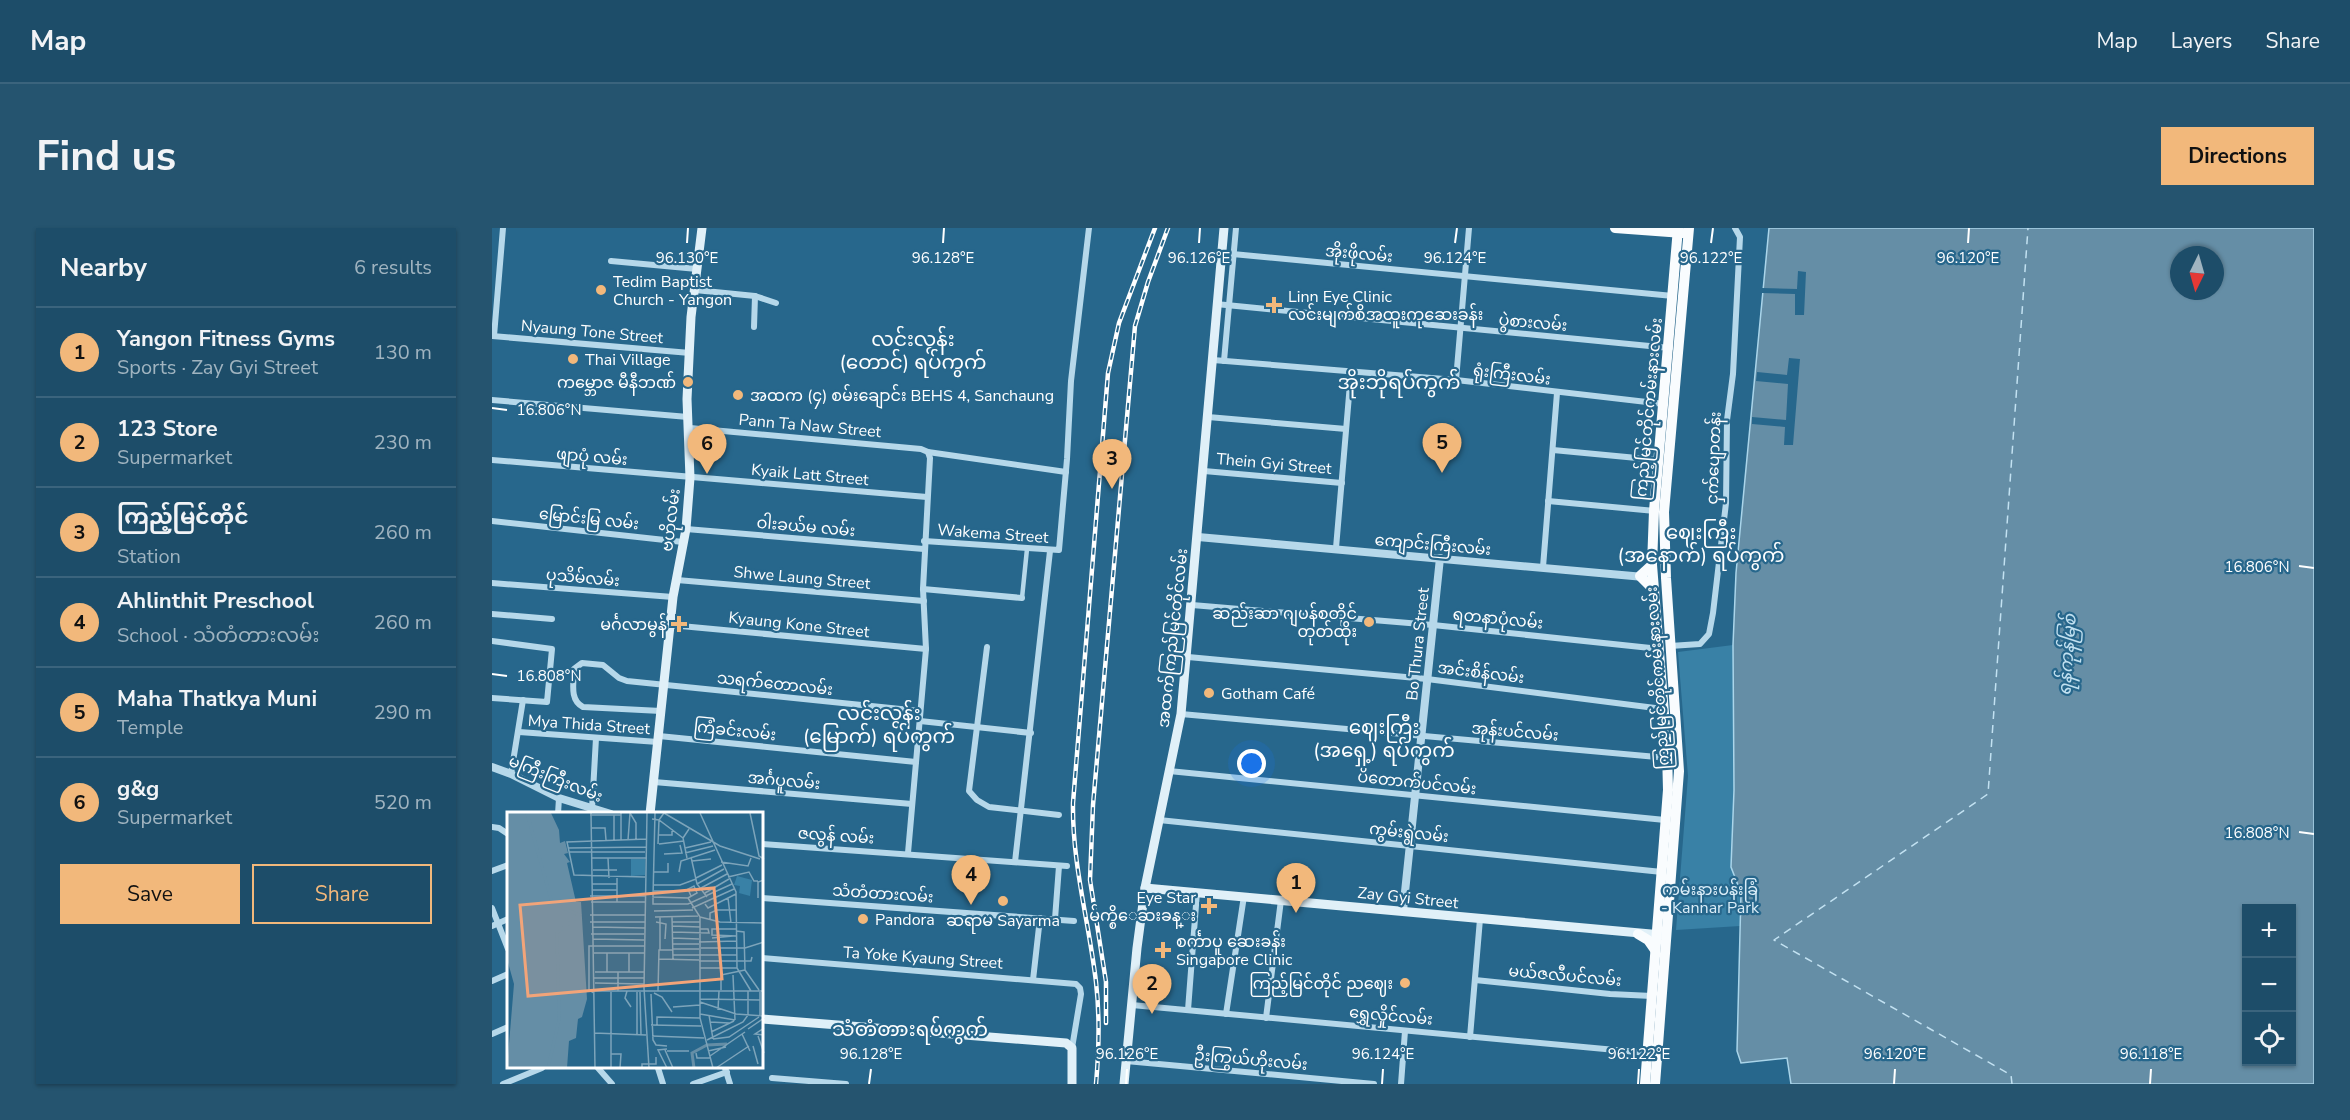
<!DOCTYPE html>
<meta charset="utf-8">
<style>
:root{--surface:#1d4d69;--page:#25546f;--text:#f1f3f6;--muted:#a0b4c0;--line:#3b647d;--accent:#f2b87b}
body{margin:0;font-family:"Nunito Sans","Noto Sans Myanmar",sans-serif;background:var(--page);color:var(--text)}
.controls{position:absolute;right:18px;bottom:18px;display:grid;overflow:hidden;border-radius:0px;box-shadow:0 2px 4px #0004}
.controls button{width:54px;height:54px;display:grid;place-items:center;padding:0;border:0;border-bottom:2px solid var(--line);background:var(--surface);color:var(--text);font:30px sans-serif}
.compass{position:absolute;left:1678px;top:18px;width:54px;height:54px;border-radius:50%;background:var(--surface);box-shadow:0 2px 4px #0004;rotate:185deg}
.you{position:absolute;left:760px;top:536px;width:21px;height:21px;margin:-15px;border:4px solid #fff;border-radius:50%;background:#1a73e8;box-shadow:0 0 0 9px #1a73e833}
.badge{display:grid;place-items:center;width:39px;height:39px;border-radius:50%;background:var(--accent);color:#111;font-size:20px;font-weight:700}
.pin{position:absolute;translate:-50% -50px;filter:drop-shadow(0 2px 3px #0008)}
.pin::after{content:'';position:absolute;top:32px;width:21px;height:18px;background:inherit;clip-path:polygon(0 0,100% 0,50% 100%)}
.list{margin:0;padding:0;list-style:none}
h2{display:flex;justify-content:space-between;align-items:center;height:78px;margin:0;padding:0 24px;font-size:26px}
h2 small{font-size:20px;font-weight:400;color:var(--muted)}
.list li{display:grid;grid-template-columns:39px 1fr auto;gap:18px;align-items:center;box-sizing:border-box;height:90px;padding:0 24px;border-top:2px solid var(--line)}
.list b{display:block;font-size:22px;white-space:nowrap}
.list p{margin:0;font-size:20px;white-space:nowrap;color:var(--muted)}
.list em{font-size:20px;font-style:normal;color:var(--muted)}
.actions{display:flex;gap:12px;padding:18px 24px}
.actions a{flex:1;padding:14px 0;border:2px solid var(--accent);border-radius:0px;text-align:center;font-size:21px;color:var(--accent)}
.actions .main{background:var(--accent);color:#111}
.icon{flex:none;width:33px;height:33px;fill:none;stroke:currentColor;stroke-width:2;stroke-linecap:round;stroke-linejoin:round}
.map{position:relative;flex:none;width:1822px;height:856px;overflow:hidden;border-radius:0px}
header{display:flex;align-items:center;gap:36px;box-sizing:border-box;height:84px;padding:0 30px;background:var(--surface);border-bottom:2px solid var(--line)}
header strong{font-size:28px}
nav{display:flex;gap:33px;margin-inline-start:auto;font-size:21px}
.intro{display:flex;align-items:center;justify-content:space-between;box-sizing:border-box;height:144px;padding:0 36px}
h1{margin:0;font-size:42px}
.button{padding:15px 27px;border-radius:0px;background:var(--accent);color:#111;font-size:21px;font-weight:700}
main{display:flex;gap:36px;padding:0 36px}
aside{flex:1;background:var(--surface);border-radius:0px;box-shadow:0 2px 4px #0004}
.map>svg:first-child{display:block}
.green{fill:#3981a6}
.water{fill:#658ea6;stroke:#aad5ea;stroke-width:1.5;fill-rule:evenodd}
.pier{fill:#27678c}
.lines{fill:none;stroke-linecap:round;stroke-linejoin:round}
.ferry{stroke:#c2e1f1;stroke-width:1.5;stroke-dasharray:8 6;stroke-linecap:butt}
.pedestrian{stroke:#b6d8ea;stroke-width:4.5}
.minor{stroke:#b6d8ea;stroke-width:6}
.tertiary{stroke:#b6d8ea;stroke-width:8}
.secondary{stroke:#e0f0f8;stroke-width:9}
.primary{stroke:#f9fcfe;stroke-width:10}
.rail-casing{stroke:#fff;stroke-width:4.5}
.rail{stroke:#27678c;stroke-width:2;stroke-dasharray:7;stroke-linecap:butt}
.ticks{fill:none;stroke:#fff;stroke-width:2}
.poi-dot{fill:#f2b87b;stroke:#27678c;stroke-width:2}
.labels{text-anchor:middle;stroke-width:4.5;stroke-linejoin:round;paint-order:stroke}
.street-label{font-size:16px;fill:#fff;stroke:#27678c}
.poi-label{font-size:16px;fill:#fff;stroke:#27678c;text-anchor:start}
.park-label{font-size:16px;fill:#daedf8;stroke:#27678c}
.water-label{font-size:18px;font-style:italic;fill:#c2e1f1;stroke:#27678c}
.quarter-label{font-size:20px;fill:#fff;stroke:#27678c}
.inset-river{fill:none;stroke:#658ea6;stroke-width:3}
.inset-road{fill:none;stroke:#7da4ba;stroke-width:1.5}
.view{fill:#f2a479;fill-opacity:0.15;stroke:#f2a479;stroke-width:3}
.inset-edge{fill:none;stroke:#fff;stroke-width:3}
.ticks-label{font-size:15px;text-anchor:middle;fill:#fff;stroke:#27678c;stroke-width:4.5;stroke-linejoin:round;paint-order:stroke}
</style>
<header>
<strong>Map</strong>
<nav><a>Map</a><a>Layers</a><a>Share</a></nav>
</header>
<div class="intro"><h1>Find us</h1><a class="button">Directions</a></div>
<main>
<aside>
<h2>Nearby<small>6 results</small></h2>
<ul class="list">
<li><span class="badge">1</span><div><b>Yangon Fitness Gyms</b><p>Sports · Zay Gyi Street</p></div><em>130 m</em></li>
<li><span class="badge">2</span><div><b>123 Store</b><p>Supermarket</p></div><em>230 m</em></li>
<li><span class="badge">3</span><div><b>ကြည့်မြင်တိုင်</b><p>Station</p></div><em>260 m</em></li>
<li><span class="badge">4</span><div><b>Ahlinthit Preschool</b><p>School · သံတံတားလမ်း</p></div><em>260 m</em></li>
<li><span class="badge">5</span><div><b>Maha Thatkya Muni</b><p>Temple</p></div><em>290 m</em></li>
<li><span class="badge">6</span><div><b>g&amp;g</b><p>Supermarket</p></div><em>520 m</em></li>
</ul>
<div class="actions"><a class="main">Save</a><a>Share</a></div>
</aside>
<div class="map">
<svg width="1822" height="856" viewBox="0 0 1822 856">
<rect width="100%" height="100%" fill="#27678c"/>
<polygon class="green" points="1241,417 1242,562 1239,639 1249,665 1248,698 1184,702 1196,548 1186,424"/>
<path class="water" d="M1277,0H1822V856H1299L1295,830L1249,835L1245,823L1249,665L1239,639L1242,562L1241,417L1244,345ZM1687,27H1723V63H1687ZM1754,680H1800V834H1754Z"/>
<g class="pier">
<polygon points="1306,43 1314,44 1312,87 1303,87 1303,66 1270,65 1270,60 1305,61"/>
<polygon points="1297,130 1308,131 1301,217 1292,217 1293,199 1260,196 1260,189 1294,192 1296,156 1264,153 1265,144 1295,147"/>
</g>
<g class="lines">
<polyline class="ferry" points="1520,856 1519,847 1282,712 1496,566 1536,0"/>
<polyline class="pedestrian" points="530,370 535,321"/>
<g class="minor">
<polyline points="730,25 1181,68"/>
<polyline points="119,33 205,41"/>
<polyline points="203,62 263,68 284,75"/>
<polyline points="724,76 1178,120"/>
<polyline points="262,99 263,68"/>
<polyline points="0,108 198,125"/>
<polyline points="2,108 11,0"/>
<polyline points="721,132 964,152 1172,176"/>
<polyline points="732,133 744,0"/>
<polyline points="964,152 977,0"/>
<polyline points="0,172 196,189"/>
<polyline points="716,189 854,201"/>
<polyline points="198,200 429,221 436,224 574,244"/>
<polyline points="1061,222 1166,232"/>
<polyline points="0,232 435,269"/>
<polyline points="712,243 850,255"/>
<polyline points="1056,273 1163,283"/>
<polyline points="0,293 191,314"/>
<polyline points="194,301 432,321"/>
<polyline points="432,313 567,322 575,231 579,153 597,0"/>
<polyline points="844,320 859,144"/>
<polyline points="1051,339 1065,165"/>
<polyline points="185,352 432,373"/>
<polyline points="0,355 181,369"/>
<polyline points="431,361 530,370"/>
<polyline points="700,377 941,397 1168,421"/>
<polyline points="0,386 60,391"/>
<polyline points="178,397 434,421"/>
<polyline points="0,413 60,421 55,474 0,470"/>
<polyline points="1178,418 1208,416 1217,406 1221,385 1234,275 1235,192 1241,146 1248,9 1243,0"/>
<polyline points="495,419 477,563 485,572 497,579 567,587"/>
<polyline points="696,429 935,451 1171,481"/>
<path d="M169,483L91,479C77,472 82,454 82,441L90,435L111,437L127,450L135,453L428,483"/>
<polyline points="689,486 1176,530"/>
<polyline points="428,493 539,505"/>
<polyline points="27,504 166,514"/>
<polyline points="167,508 424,534"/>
<polyline points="677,543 1173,592"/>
<polyline points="19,546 31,472"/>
<polyline points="162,554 420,576"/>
<polyline points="100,581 104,510"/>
<polyline points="66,586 67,570"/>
<polyline points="667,592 1170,644"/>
<polyline points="0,599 7,600 16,606"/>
<polyline points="270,616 575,638"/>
<polyline points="416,625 434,421 431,361 438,230 436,224"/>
<polyline points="523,634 558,323"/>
<polyline points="0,643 16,637"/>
<polyline points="270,670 582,693"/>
<polyline points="0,680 16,721"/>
<polyline points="563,691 567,638"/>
<polyline points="0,698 16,691"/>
<polyline points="270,730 584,756 588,760 589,766 580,820"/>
<polyline points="541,752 548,690"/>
<polyline points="983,752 1118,766 1160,768"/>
<polyline points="0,753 16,746"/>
<polyline points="640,777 1156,825"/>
<polyline points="696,782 705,664"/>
<polyline points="734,786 752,668"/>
<polyline points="774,790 789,672"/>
<polyline points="0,806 16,799"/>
<polyline points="978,809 988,691"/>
<polyline points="634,833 882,856"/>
<polyline points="106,840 120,856"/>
<polyline points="166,840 171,856"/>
<polyline points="233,840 238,856"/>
<polyline points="280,850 354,856"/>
<polyline points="11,856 50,840"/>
<polyline points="201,856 235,844"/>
<polyline points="909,856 913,803"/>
</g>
<g class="tertiary">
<polyline points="706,309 1152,349"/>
<polyline points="0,539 19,546 67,570 119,586"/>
<polyline points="911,683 948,330"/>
</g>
<g class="secondary">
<polyline points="158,586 181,369 194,301 198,250 195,171 199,89 210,0"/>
<polyline points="653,660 1170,707"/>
<polyline points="270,791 574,815 580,820 580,856"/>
<polyline points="632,856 645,720 653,660 689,486 732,0"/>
</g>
<g class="primary">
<polyline points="1123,0 1191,5"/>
<polyline points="1160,337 1148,348 1161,361"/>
<polyline points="1146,706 1156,712 1163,722"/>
<polyline points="1153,856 1176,562 1175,523 1160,337 1162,283 1186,0"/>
<polyline points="1163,856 1187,543 1174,350 1172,284 1197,0"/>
</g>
<defs>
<g id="rail">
<polyline points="614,795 614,754 598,652 601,577 643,98 656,54 676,0"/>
<path d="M604,856C607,822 608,789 604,754C597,694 580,636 581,575L616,145L627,95L663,0"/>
</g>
</defs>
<use href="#rail" class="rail-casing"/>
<use href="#rail" class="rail"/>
</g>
<path class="ticks" d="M195,15L196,0M451,15L452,0M707,15L708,0M963,15L965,0M1219,15L1221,0M1476,15L1477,0M0,180L15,182M1807,338L1822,340M0,446L15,448M1807,604L1822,606M377,856L379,841M634,856L635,841M890,856L891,841M1146,856L1147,841M1402,856L1403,841M1658,856L1659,841"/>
<g class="poi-dot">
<circle cx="109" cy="62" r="6"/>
<path d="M779 68h6v6h6v6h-6v6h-6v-6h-6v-6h6z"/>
<circle cx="81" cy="131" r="6"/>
<circle cx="196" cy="154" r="6"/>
<circle cx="246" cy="167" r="6"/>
<circle cx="877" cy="394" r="6"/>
<path d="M184 387h6v6h6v6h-6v6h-6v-6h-6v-6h6z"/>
<circle cx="717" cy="465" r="6"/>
<circle cx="511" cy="673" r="6"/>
<path d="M714 669h6v6h6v6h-6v6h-6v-6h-6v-6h6z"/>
<circle cx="371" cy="691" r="6"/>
<path d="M668 713h6v6h6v6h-6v6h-6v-6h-6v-6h6z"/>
<circle cx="913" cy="755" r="6"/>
</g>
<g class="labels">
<g class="street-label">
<text transform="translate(867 25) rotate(5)" y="6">အိုးဖိုလမ်း</text>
<text transform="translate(1041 94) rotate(5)" y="6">ပွဲစားလမ်း</text>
<text transform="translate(100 103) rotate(5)" y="6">Nyaung Tone Street</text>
<text transform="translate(1020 146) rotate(7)" y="6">ရုံးကြီးလမ်း</text>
<text transform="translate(1156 181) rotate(-85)" y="6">ကြည့်မြင်တိုင်ကမ်းနားလမ်း</text>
<text transform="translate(318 197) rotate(5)" y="6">Pann Ta Naw Street</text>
<text transform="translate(100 228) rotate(5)" y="6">ဖျာပုံ လမ်း</text>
<text transform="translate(1221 230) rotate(-88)" y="6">ငှက်ပျောတန်း</text>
<text transform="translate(782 235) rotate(5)" y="6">Thein Gyi Street</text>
<text transform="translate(318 246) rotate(5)" y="6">Kyaik Latt Street</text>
<text transform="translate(97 290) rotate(6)" y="6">မြောင်းမြ လမ်း</text>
<text transform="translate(178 292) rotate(-83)" y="6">ဗဟိုလမ်း</text>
<text transform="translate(314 298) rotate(5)" y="6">ဝါးခယ်မ လမ်း</text>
<text transform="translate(501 305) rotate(4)" y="6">Wakema Street</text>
<text transform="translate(941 316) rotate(5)" y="6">ကျောင်းကြီးလမ်း</text>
<text transform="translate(91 349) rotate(5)" y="6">ပုသိမ်လမ်း</text>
<text transform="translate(310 349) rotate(5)" y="6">Shwe Laung Street</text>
<text transform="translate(1006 390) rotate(6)" y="6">ရတနာပုံလမ်း</text>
<text transform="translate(307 396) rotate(6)" y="6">Kyaung Kone Street</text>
<text transform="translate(680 410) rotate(-84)" y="6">အထက်ကြည်မြင်တိုင်လမ်း</text>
<text transform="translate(925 416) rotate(-84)" y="6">Bo Thura Street</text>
<text transform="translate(989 444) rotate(7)" y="6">အင်းစိန်လမ်း</text>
<text transform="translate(1165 450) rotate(-94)" y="6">ကြည်မြင်တိုင်ကမ်းနားလမ်း</text>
<text transform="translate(283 455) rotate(6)" y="6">သရက်တောလမ်း</text>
<text transform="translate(97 496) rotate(4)" y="6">Mya Thida Street</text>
<text transform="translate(243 502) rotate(6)" y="6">ကြံခင်းလမ်း</text>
<text transform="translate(1023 503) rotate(5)" y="6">အုန်းပင်လမ်း</text>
<text transform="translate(64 550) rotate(22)" y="6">မကြီးကြီးလမ်း</text>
<text transform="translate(292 552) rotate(5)" y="6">အင်္ဂပူလမ်း</text>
<text transform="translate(925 554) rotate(6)" y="6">ပိတောက်ပင်လမ်း</text>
<text transform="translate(917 604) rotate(6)" y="6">ကွမ်းရွဲလမ်း</text>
<text transform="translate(344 607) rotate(4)" y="6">ဇလွန် လမ်း</text>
<text transform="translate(391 665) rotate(4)" y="6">သံတံတားလမ်း</text>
<text transform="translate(916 669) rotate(6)" y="6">Zay Gyi Street</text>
<text transform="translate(431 729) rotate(4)" y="6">Ta Yoke Kyaung Street</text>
<text transform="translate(1073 747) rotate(5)" y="6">မယ်ဇလီပင်လမ်း</text>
<text transform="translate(899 787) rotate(5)" y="6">ရွှေလှိုင်လမ်း</text>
<text transform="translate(759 831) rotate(5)" y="6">ဦးကြွယ်ဟိုးလမ်း</text>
</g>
<g class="poi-label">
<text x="121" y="59">Tedim Baptist<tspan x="121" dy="18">Church - Yangon</tspan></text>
<text x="796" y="74">Linn Eye Clinic<tspan x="796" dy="18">လင်းမျက်စိအထူးကုဆေးခန်း</tspan></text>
<text x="93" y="137">Thai Village</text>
<text x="184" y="160" text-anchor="end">ကမ္ဘောဇ မီနီဘဏ်</text>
<text x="258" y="173">အထက (၄) စမ်းချောင်း BEHS 4, Sanchaung</text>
<text x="865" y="391" text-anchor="end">ဆည်းဆာ ဂျပန်စတိုင်<tspan x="865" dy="18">တုတ်ထိုး</tspan></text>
<text x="175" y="402" text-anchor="end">မင်္ဂလာမွန်</text>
<text x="729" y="471">Gotham Café</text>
<text x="704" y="675" text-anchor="end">Eye Star<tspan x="704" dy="18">မ်က္စိေဆးခန္း</tspan></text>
<text x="383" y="697">Pandora</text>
<text x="511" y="698" text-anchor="middle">ဆရာမ Sayarma</text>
<text x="684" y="719">စင်္ကာပူ ဆေးခန်း<tspan x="684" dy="18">Singapore Clinic</tspan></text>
<text x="901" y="761" text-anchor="end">ကြည့်မြင်တိုင် ညဈေး</text>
</g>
<g class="park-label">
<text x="1218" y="667">ကမ်းနားပန်းခြံ<tspan x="1218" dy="18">- Kannar Park</tspan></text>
</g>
<g class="water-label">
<text transform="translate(1575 427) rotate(-86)" y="6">ရန်ကုန်မြစ်</text>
</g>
<g class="quarter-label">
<text x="421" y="118">လင်းလွန်း<tspan x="421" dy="23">(တောင်) ရပ်ကွက်</tspan></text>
<text x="907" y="161">အိုးဘိုရပ်ကွက်</text>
<text x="1209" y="311">ဈေးကြီး<tspan x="1209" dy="23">(အနောက်) ရပ်ကွက်</tspan></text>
<text x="387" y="492">လင်းလွန်း<tspan x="387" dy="23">(မြောက်) ရပ်ကွက်</tspan></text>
<text x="892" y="506">ဈေးကြီး<tspan x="892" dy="23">(အရှေ့) ရပ်ကွက်</tspan></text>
<text x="418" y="808">သံတံတားရပ်ကွက်</text>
</g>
</g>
<g transform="translate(15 584)">
<rect width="256" height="256" fill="#27678c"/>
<path d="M124,47H138V63L124,64ZM230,64L245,68L243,84L232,81L233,74L227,73Z" fill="#3981a6"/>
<path d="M0,1H44L52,18L53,31L58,29L61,41L57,42L63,50L60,51L69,90H74L80,187L75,205L71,207L69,226L62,229L60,256H0L7,172L0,147Z" fill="#658ea6"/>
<path class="inset-river" d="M20,1L45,91L72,103L50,121L52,208L41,256M187,256L185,241L200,233L220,232"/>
<path class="inset-road" d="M84,1L88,256M123,1L129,11V28M140,1L137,176L142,256M148,1L146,85L181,86L193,105V206L206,256M157,1L213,34L253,47M193,1L229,80L230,156L244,179M243,1L252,44L257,47M83,3H114M145,7L152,8L176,26M85,16H98L99,28M152,23H165V17M107,28V3M114,28V1M121,28L123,1M151,32L152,8L157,1M152,32L177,29M61,36L140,35M178,36L204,30M62,40H138M178,41L206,34M157,42L175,41L173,33M184,45L190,72L200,85M85,46H140M101,46L102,66M180,46L176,26L182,17M185,49L204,47M214,50L241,54L244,46M86,58H110M147,60H161V51M172,60L174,49L208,38M138,65L67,63L60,30L140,27M221,65L242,60L247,69H251M110,66V90M189,66L215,53M85,72H110M190,72L217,57M146,73H173L189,67M194,76L220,62M86,78H110M147,79H177M198,81L222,67M83,84H138M146,85V92H181L225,72M181,86L190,81L187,74L181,77L184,84M221,86L224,111M251,86V70L257,68M84,90H138M198,92L201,96L229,82M185,96L227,77M147,99L186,98M83,103H139M148,105L191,104M165,105L166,148M193,105L213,110L257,111M203,107V101L210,98H229M83,110H138M149,110L159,112L158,127M165,110H193M165,114L193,115M86,115L138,116M229,117H205V123L230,124M229,119L237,120L238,158M165,120L202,121L201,117H193M84,122H137M165,126L192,127M205,126L226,124M86,127L137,128M192,130L230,129M166,132H192M194,136H238L257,130M166,137H192M153,138V105M87,141H137M100,141V160M122,141V160M166,143H230M152,147L192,148M192,149H244L245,145M193,156H230M214,156V178M238,158L252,178M88,160H137M111,160V179M214,163L238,158M226,163L228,208M87,166H137M88,171L137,172M87,179H257M120,179L118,186L124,195M151,179L152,138H166M133,180L134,223M87,181L82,178V134H137M147,181L155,185L165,200M144,182L146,228L149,233L160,234M193,187L253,188M193,190L229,202L257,204M166,195L193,193M211,198L212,179M193,202L228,208M202,203L206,227M253,204V180M203,210L222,211M144,213L194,214M150,213V205L193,206M257,216L248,222L257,223M241,217L257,206M204,220L227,209M87,221L139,223M235,222L243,239M130,223V180M145,224L197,226M251,224L257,241M206,227L222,225L252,205M200,228L236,210L241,203V179M246,234L251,252M158,238L166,256M160,239H182M201,239L219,235M189,241L190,246H203M104,242H114L113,256M203,244L238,220M104,256V180M135,256V252H149V245M160,256L151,238L160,237M209,256L242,234"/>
<path class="view" d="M207,76L215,167L21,184L13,93Z"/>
<rect width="256" height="256" class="inset-edge"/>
</g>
<g class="ticks-label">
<text x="195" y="35">96.130°E</text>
<text x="451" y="35">96.128°E</text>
<text x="707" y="35">96.126°E</text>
<text x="963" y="35">96.124°E</text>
<text x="1219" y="35">96.122°E</text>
<text x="1476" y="35">96.120°E</text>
<text x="57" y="187">16.806°N</text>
<text x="1765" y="344">16.806°N</text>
<text x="57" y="453">16.808°N</text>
<text x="1765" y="610">16.808°N</text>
<text x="379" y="831">96.128°E</text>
<text x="635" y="831">96.126°E</text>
<text x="891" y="831">96.124°E</text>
<text x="1147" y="831">96.122°E</text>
<text x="1403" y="831">96.120°E</text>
<text x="1659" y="831">96.118°E</text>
</g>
</svg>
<div class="controls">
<button>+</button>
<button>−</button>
<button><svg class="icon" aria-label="locate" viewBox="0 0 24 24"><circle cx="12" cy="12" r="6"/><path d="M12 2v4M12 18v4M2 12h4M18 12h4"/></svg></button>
</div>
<svg class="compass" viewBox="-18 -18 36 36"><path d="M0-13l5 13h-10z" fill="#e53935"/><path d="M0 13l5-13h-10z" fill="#a0b4c0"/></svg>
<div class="you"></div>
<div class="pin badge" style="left:804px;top:685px">1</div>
<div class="pin badge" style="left:660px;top:786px">2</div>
<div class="pin badge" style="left:620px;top:261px">3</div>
<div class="pin badge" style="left:479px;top:677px">4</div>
<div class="pin badge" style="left:950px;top:245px">5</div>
<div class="pin badge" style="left:215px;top:246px">6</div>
</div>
</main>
